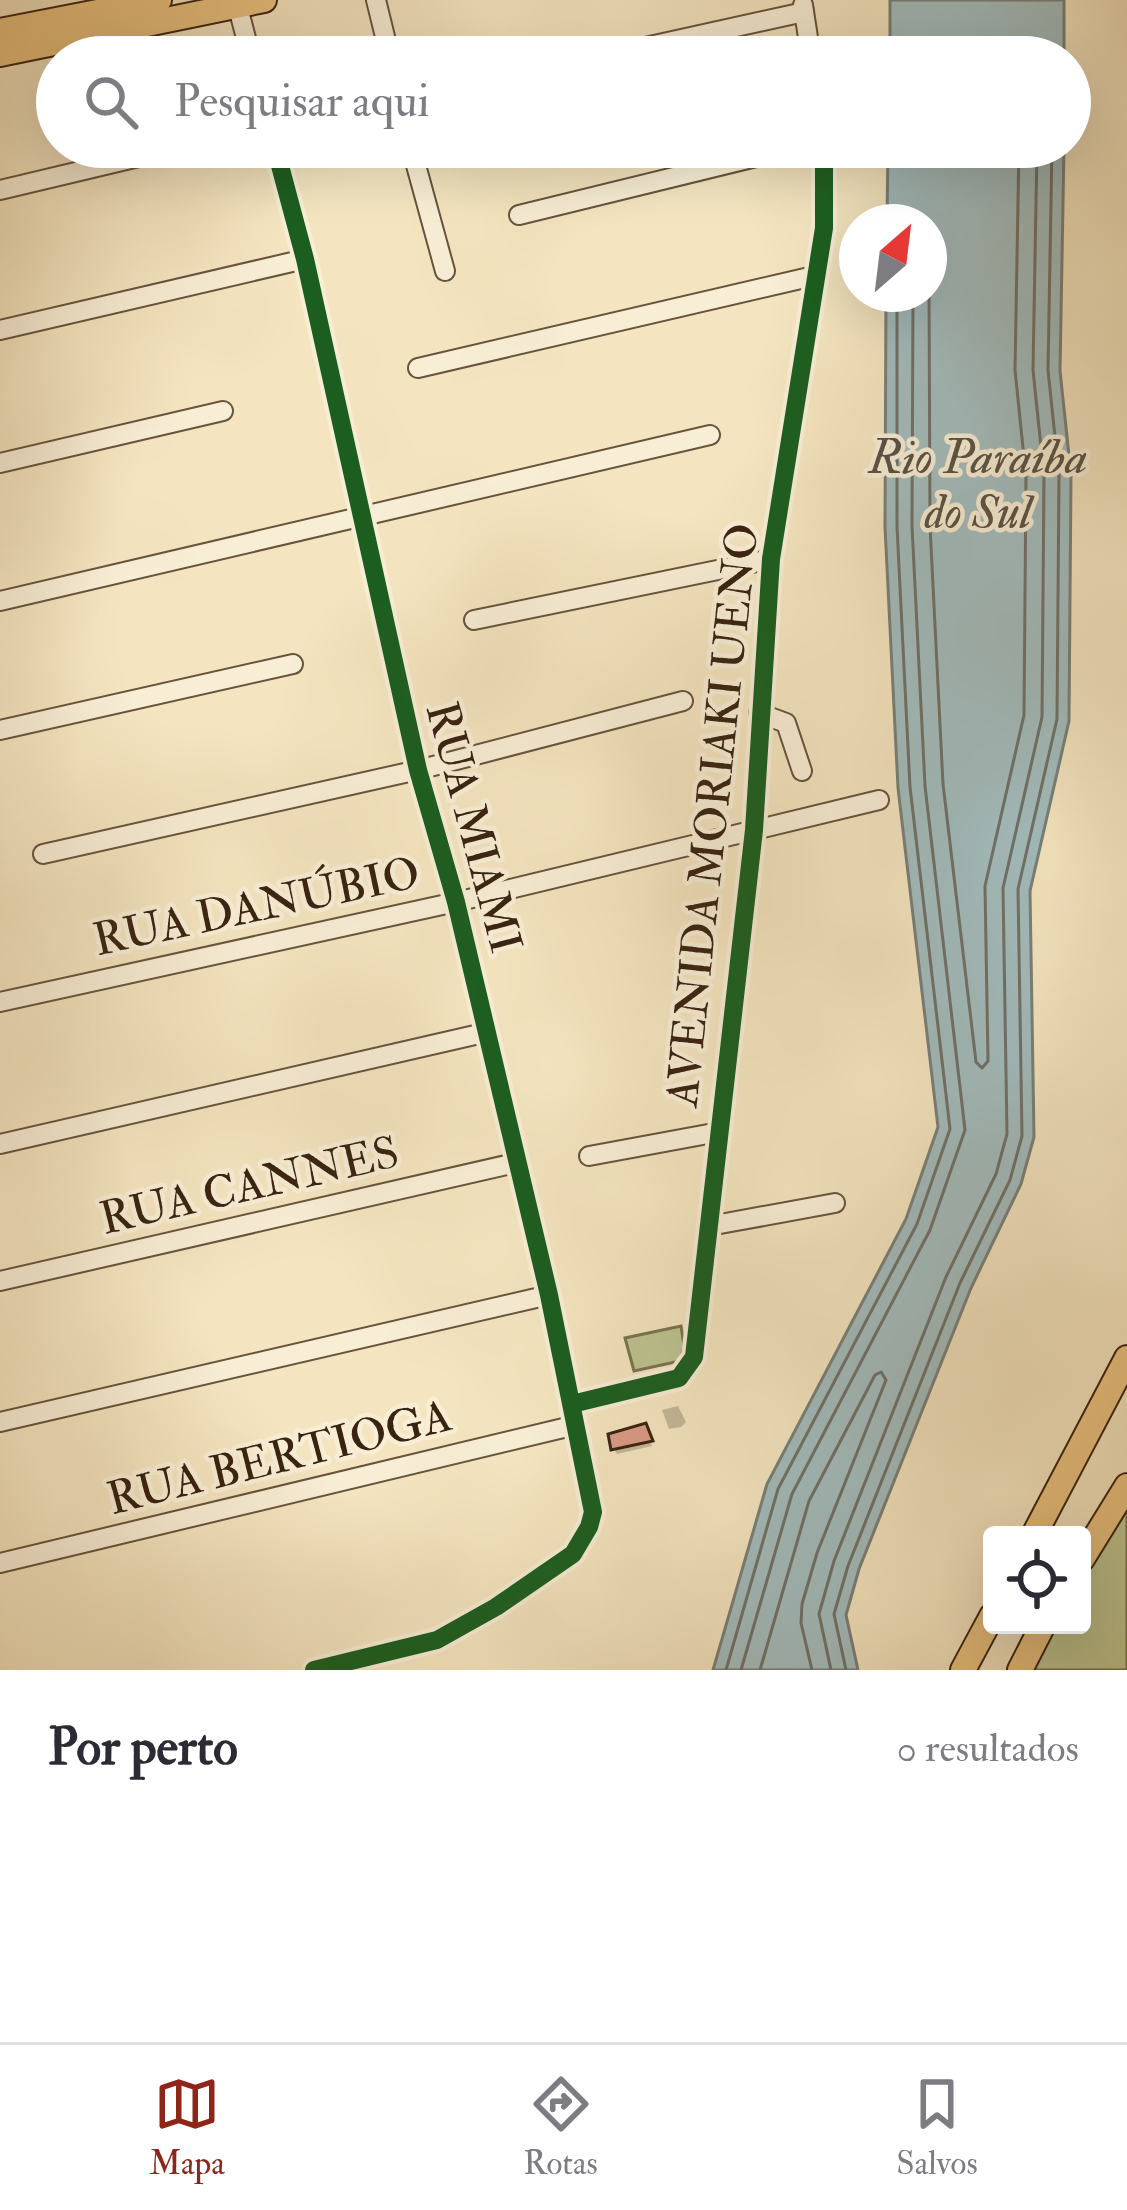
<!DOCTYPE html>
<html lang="pt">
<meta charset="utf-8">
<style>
:root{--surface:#fff;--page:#f7f7f7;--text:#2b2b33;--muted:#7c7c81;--line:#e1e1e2;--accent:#8f2418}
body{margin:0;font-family:"IM FELL Double Pica",serif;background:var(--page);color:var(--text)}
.controls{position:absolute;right:36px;bottom:36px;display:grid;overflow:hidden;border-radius:12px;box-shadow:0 12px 48px #0002}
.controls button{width:108px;height:108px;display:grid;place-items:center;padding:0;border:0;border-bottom:3px solid var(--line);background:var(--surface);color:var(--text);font:60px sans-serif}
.compass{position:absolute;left:839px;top:204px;width:108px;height:108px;border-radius:50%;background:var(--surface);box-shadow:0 12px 48px #0002;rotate:28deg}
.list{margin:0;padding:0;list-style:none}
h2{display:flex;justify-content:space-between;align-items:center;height:156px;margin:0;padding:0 48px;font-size:51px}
h2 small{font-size:39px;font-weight:400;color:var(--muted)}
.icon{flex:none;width:66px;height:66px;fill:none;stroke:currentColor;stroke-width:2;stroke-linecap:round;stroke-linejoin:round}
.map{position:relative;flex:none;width:1127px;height:1670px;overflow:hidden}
.search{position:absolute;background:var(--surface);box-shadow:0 12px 48px #0002;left:36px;right:36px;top:36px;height:132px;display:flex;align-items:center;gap:30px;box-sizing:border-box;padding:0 42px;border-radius:66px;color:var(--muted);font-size:45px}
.sheet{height:372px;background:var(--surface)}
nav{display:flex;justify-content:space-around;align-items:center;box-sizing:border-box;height:168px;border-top:3px solid var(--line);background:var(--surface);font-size:33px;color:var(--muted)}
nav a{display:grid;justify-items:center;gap:6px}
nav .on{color:var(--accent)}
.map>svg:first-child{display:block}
.green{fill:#bdc491;stroke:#7b7451;stroke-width:3}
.water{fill:#a2bcbe;stroke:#787f79;stroke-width:3}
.shadow{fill:#0003}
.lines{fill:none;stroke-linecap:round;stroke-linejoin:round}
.shore{stroke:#6e7068;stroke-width:3}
.building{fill:#da9b87;stroke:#392311;stroke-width:3}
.minor-casing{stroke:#68543d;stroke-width:22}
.major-casing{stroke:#392311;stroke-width:28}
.minor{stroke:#f8eed6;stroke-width:18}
.major{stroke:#eac280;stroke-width:24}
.cycleway-casing{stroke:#f8eed6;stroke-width:26}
.cycleway{stroke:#1b5e20;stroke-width:18}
.labels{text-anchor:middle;stroke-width:9;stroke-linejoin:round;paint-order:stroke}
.street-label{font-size:45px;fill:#392311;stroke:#f8eed6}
.water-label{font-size:48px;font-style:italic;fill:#585145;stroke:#f8eed6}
</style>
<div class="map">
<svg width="1127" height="1670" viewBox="0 0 1127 1670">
<rect width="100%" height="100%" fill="#f4e5c0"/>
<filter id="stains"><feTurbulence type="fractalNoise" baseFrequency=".00167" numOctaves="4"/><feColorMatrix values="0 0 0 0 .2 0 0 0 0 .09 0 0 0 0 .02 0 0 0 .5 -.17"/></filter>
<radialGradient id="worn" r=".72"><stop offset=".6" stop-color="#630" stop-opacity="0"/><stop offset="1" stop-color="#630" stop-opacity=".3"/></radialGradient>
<g class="green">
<polygon points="681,1326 684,1346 680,1361 634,1371 625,1338"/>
<polygon points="1127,1494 1127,1670 1031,1670 1055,1625 1082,1625 1082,1577"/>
</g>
<g class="water">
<rect x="890" y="0" width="174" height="57"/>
<polygon points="888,147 1064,147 1060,371 1071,474 1069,721 1030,891 1034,1137 1021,1184 971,1288 859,1569 846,1615 858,1670 713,1670 767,1484 906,1219 938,1127 898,788 885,527 886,294 929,294 929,222 887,222"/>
</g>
<g class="shadow">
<polygon points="678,1406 686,1422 681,1427 669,1429 662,1410"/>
<polygon points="647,1431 652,1446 617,1454 614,1449"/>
</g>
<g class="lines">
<g class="shore">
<polyline points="929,285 930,526 943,784 976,1062 982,1068 988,1061 985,886 1024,715 1026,477 1015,370 1019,147"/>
<polyline points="726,1670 778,1489 917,1224 950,1129 910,787 897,527 897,294"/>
<polyline points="741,1670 792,1494 930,1230 965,1130 925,786 912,526 913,294"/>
<polyline points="760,1670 809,1501 875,1375 881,1372 886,1380 817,1553 802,1604 801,1623 812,1670"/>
<polyline points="831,1670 819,1614 834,1561 946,1277 996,1174 1007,1134 1003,888 1042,717 1044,476 1033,370 1037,147"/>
<polyline points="846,1670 834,1614 848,1566 960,1283 1010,1180 1022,1136 1018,889 1057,719 1059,475 1048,370 1052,147"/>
</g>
</g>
<polygon class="building" points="646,1423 653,1441 611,1450 608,1434"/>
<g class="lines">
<defs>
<g id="minor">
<polyline points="236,0 251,57"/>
<polyline points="376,0 390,57"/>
<polyline points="803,5 811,57"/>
<polyline points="600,57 804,12"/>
<polyline points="275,147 305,259 418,770 456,902 549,1295 593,1512 589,1527 573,1554 496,1607 437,1640 314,1670"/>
<polyline points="411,147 445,271"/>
<polyline points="0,190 181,147"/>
<polyline points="519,215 797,147"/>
<polyline points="0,330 305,259"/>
<polyline points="418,368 818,275"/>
<polyline points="0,463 223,411"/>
<polyline points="0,601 710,435"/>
<polyline points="474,620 771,559"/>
<polyline points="759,713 786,723 802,771"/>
<polyline points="0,730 293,664"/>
<polyline points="43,854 418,770 683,701"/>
<polyline points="0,1002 456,902 879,800"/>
<polyline points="0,1144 488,1032"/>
<polyline points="589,1156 719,1132"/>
<polyline points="709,1226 835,1203"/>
<polyline points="0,1281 515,1163"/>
<polyline points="572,1404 679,1378 694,1357 754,830 771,559 824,228 824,147"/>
<polyline points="0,1422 549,1295"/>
<polyline points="0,1563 576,1425"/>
</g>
<g id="major">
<polyline points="0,31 159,0"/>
<polyline points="0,54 264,0"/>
<polyline points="1034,1535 1127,1358"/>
<polyline points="1082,1559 1127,1486"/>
<polyline points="963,1670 992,1616"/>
<polyline points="1020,1670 1043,1625"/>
</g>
</defs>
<use href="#minor" class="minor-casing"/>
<use href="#major" class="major-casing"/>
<use href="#minor" class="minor"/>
<use href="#major" class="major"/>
<defs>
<g id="cycleway">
<polyline points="275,147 305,259 418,770 456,902 549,1295 593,1512 589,1527 573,1554 496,1607 437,1640 314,1670"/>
<polyline points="572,1404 679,1378 694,1357 754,830 771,559 824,228 824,147"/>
</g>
</defs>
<use href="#cycleway" class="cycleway-casing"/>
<use href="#cycleway" class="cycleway"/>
</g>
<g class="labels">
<g class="street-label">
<text transform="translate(711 815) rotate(-84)" y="16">AVENIDA MORIAKI UENO</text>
<text transform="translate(475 827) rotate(75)" y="16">RUA MIAMI</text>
<text transform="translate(256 905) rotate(-12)" y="16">RUA DANÚBIO</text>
<text transform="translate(249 1184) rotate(-13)" y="16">RUA CANNES</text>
<text transform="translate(279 1456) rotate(-14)" y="16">RUA BERTIOGA</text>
</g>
<g class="water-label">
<text x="978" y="473">Rio Paraíba<tspan x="978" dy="55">do Sul</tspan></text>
</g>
</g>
<rect width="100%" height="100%" filter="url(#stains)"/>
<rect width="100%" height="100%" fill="url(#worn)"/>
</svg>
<div class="controls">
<button><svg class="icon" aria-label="locate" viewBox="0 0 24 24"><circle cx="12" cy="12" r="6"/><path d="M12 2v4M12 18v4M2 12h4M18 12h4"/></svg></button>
</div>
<svg class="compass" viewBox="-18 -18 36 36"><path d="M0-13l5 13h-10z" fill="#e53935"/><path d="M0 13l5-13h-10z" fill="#7c7c81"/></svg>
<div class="search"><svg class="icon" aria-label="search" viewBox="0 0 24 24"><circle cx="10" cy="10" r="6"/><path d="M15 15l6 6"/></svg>Pesquisar aqui</div>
</div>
<section class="sheet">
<h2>Por perto<small>0 resultados</small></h2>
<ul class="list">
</ul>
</section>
<nav>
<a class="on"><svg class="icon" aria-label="map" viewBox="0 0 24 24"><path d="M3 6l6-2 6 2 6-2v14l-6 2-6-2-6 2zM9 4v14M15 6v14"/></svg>Mapa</a>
<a><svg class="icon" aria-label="directions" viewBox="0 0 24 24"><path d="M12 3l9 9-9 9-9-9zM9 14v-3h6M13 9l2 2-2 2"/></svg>Rotas</a>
<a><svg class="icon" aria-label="saved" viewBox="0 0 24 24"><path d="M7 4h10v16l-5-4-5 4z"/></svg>Salvos</a>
</nav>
